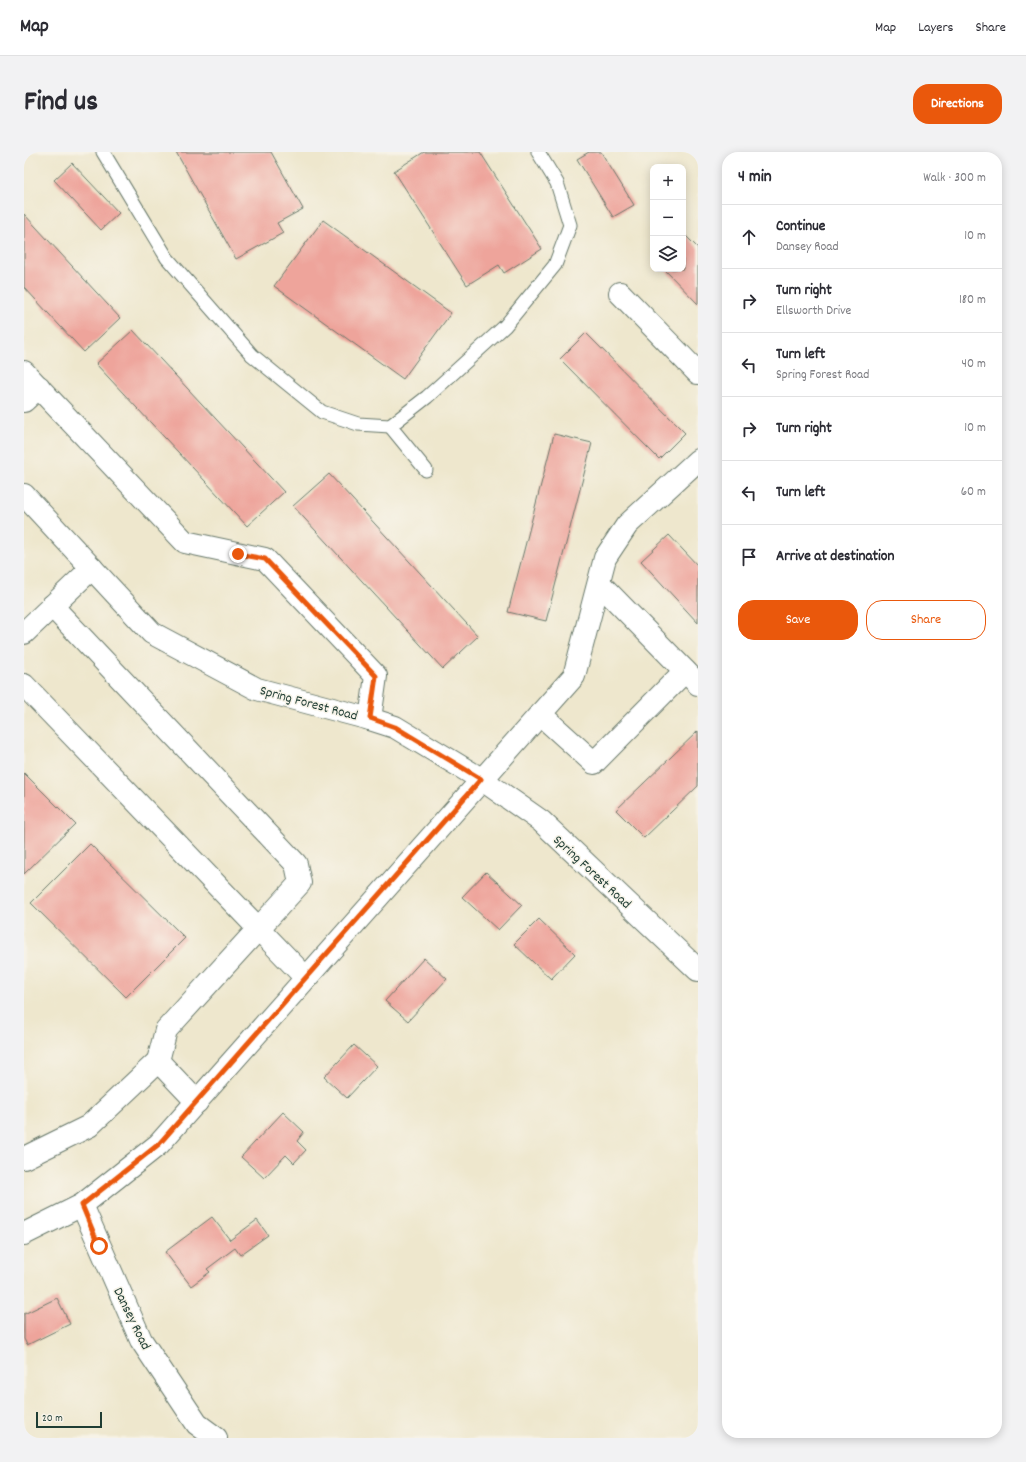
<!DOCTYPE html>
<meta charset="utf-8">
<style>
:root{--surface:#fff;--page:#f2f2f3;--text:#2b2b33;--muted:#7c7c81;--line:#e1e1e2;--accent:#ea580c}
body{margin:0;font-family:Dekko,sans-serif;background:var(--page);color:var(--text)}
.controls{position:absolute;right:12px;top:12px;display:grid;overflow:hidden;border-radius:8px;box-shadow:0 2px 10px #0003}
.controls button{width:36px;height:36px;display:grid;place-items:center;padding:0;border:0;border-bottom:1px solid var(--line);background:var(--surface);color:var(--text);font:20px sans-serif}
.scale{position:absolute;left:12px;bottom:10px;width:66px;box-sizing:border-box;padding-left:4px;border:2px solid #1f3d34;border-top:0;font-size:11px;line-height:14px;white-space:nowrap;color:#1f3d34;-webkit-text-stroke:3px #f7f3e8;paint-order:stroke}
.stop{position:absolute;width:12px;height:12px;margin:-9px;border:3px solid #ea580c;border-radius:50%;background:#fff}
.stop.end{background:#ea580c;border-color:#fff;box-shadow:0 1px 4px #0008}
.list{margin:0;padding:0;list-style:none}
h2{display:flex;justify-content:space-between;align-items:center;height:52px;margin:0;padding:0 16px;font-size:17px}
h2 small{font-size:13px;font-weight:400;color:var(--muted)}
.list li{display:grid;grid-template-columns:26px 1fr auto;gap:12px;align-items:center;box-sizing:border-box;height:64px;padding:0 16px;border-top:1px solid var(--line)}
.list b{display:block;font-size:15px;white-space:nowrap}
.list p{margin:0;font-size:13px;white-space:nowrap;color:var(--muted)}
.list em{font-size:13px;font-style:normal;color:var(--muted)}
.actions{display:flex;gap:8px;padding:12px 16px}
.actions a{flex:1;padding:9px 0;border:1px solid var(--accent);border-radius:16px;text-align:center;font-size:14px;color:var(--accent)}
.actions .main{background:var(--accent);color:#fff}
.icon{flex:none;width:22px;height:22px;fill:none;stroke:currentColor;stroke-width:2;stroke-linecap:round;stroke-linejoin:round}
.map{position:relative;flex:none;width:674px;height:1286px;overflow:hidden;border-radius:16px}
header{display:flex;align-items:center;gap:24px;box-sizing:border-box;height:56px;padding:0 20px;background:var(--surface);border-bottom:1px solid var(--line)}
header strong{font-size:19px}
nav{display:flex;gap:22px;margin-inline-start:auto;font-size:14px}
.intro{display:flex;align-items:center;justify-content:space-between;box-sizing:border-box;height:96px;padding:0 24px}
h1{margin:0;font-size:28px}
.button{padding:10px 18px;border-radius:16px;background:var(--accent);color:#fff;font-size:14px;font-weight:700}
main{display:flex;gap:24px;padding:0 24px}
aside{flex:1;background:var(--surface);border-radius:16px;box-shadow:0 2px 10px #0003}
.map>svg:first-child{display:block}
.building{fill:#eea49b}
.lines{fill:none;stroke-linecap:round;stroke-linejoin:round}
.lane-casing{stroke:#67786a;stroke-width:15}
.street-casing{stroke:#67786a;stroke-width:24}
.lane{stroke:#fff;stroke-width:13}
.street{stroke:#fff;stroke-width:22}
.route{stroke:#ea580c;stroke-width:5}
.labels{text-anchor:middle;stroke-width:3;stroke-linejoin:round;paint-order:stroke}
.street-label{font-size:14px;fill:#1f3d34;stroke:#f7f3e8}
</style>
<header>
<strong>Map</strong>
<nav><a>Map</a><a>Layers</a><a>Share</a></nav>
</header>
<div class="intro"><h1>Find us</h1><a class="button">Directions</a></div>
<main>
<div class="map">
<svg width="674" height="1286" viewBox="0 0 674 1286">
<rect width="100%" height="100%" fill="#f7f3e8"/>
<filter id="ink" filterUnits="userSpaceOnUse"><feTurbulence type="fractalNoise" baseFrequency=".025" numOctaves="2"/><feDisplacementMap in="SourceGraphic" scale="8" xChannelSelector="R" yChannelSelector="G"/><feConvolveMatrix kernelMatrix="1 2 1 2 8 2 1 2 1" color-interpolation-filters="sRGB"/></filter>
<filter id="wash" filterUnits="userSpaceOnUse"><feTurbulence type="fractalNoise" baseFrequency=".012" numOctaves="4" result="noise"/><feDisplacementMap in="SourceGraphic" scale="16" xChannelSelector="R" yChannelSelector="G"/><feGaussianBlur stdDeviation="0.9" result="paint"/><feColorMatrix in="noise" values="0 0 0 0 0 0 0 0 0 0 0 0 0 0 0 0 0 1.4 0 .05"/><feComposite in="paint" operator="in"/></filter>
<g filter="url(#wash)">
<rect width="100%" height="100%" fill="#eee7cd"/>
<g id="blocks">
<g class="building">
<polygon points="152,0 247,0 279,57 253,71 259,81 212,107"/>
<polygon points="400,0 456,0 518,97 480,121 475,113 443,133 370,19"/>
<polygon points="565,0 577,0 610,53 589,65 553,7"/>
<polygon points="48,11 95,61 77,78 30,28"/>
<polygon points="0,62 96,166 60,200 0,135"/>
<polygon points="299,68 427,161 379,227 250,134"/>
<polygon points="659,81 674,96 674,152 640,117 659,117"/>
<polygon points="109,178 260,340 223,374 72,212"/>
<polygon points="562,181 661,281 635,307 536,207"/>
<polygon points="530,282 568,291 522,469 484,460"/>
<polygon points="305,322 454,484 419,517 269,354"/>
<polygon points="645,383 674,414 674,471 617,409"/>
<polygon points="674,579 674,634 620,686 592,658"/>
<polygon points="0,621 51,672 0,722"/>
<polygon points="66,692 161,786 102,845 7,751"/>
<polygon points="462,720 498,753 474,778 438,745"/>
<polygon points="515,767 551,802 527,827 490,792"/>
<polygon points="400,806 423,827 384,869 361,849"/>
<polygon points="330,893 353,914 323,946 300,925"/>
<polygon points="259,960 280,980 273,989 282,998 270,1011 262,1003 240,1026 217,1005"/>
<polygon points="188,1065 206,1088 233,1068 244,1083 216,1103 211,1096 183,1117 186,1120 167,1134 141,1100"/>
<polygon points="33,1146 46,1172 3,1193 0,1187 0,1162"/>
</g>
</g>
</g>
<g filter="url(#ink)">
<use href="#blocks" fill-opacity="0" stroke="#67786a" stroke-width="1"/>
<g class="lines">
<defs>
<g id="lane">
<polyline points="79,0 143,106 228,203 298,260 334,272 366,274 403,245 481,174 531,113 546,73 533,31 514,0"/>
<polyline points="366,274 402,318"/>
</g>
<g id="street">
<polyline points="596,141 674,221"/>
<polyline points="0,220 161,390 241,407 352,524 346,567"/>
<polyline points="0,249 15,235"/>
<polyline points="0,343 128,481 233,537 346,567 371,575 457,627 517,669 674,818"/>
<polyline points="575,431 674,532"/>
<polyline points="28,454 272,712 276,731 142,878 134,909"/>
<polyline points="0,481 68,416"/>
<polyline points="0,533 282,826"/>
<polyline points="516,562 570,611 661,519"/>
<polyline points="0,1006 65,974 134,909 173,950"/>
<polyline points="58,1053 117,1188 173,1272 192,1286"/>
<polyline points="0,1082 58,1053 135,992 550,524 581,406 603,373 674,308"/>
</g>
</defs>
<use href="#lane" class="lane-casing"/>
<use href="#street" class="street-casing"/>
<use href="#lane" class="lane"/>
<use href="#street" class="street"/>
</g>
</g>
<g class="lines" filter="url(#ink)">
<polyline class="route" points="75,1094 58,1053 135,992 457,627 371,575 346,566 352,524 241,407 214,402"/>
</g>
<g class="labels">
<g class="street-label">
<text transform="translate(285 550) rotate(15)" y="5">Spring Forest Road</text>
<text transform="translate(569 719) rotate(43)" y="5">Spring Forest Road</text>
<text transform="translate(109 1166) rotate(64)" y="5">Dansey Road</text>
</g>
</g>
</svg>
<div class="controls">
<button>+</button>
<button>−</button>
<button><svg class="icon" aria-label="layers" viewBox="0 0 24 24"><path d="M12 4l9 5-9 5-9-5zM3 14l9 5 9-5"/></svg></button>
</div>
<div class="scale">20 m</div>
<div class="stop" style="left:75px;top:1094px"></div>
<div class="stop end" style="left:214px;top:402px"></div>
</div>
<aside>
<h2>4 min<small>Walk · 300 m</small></h2>
<ul class="list">
<li><svg class="icon" aria-label="ahead" viewBox="0 0 24 24"><path d="M12 20V5M6 11l6-6 6 6"/></svg><div><b>Continue</b><p>Dansey Road</p></div><em>10 m</em></li>
<li><svg class="icon" aria-label="right" viewBox="0 0 24 24"><path d="M7 20v-9h11M14 6l5 5-5 5"/></svg><div><b>Turn right</b><p>Ellsworth Drive</p></div><em>180 m</em></li>
<li><svg class="icon" aria-label="left" viewBox="0 0 24 24"><path d="M17 20v-9H6M10 6l-5 5 5 5"/></svg><div><b>Turn left</b><p>Spring Forest Road</p></div><em>40 m</em></li>
<li><svg class="icon" aria-label="right" viewBox="0 0 24 24"><path d="M7 20v-9h11M14 6l5 5-5 5"/></svg><div><b>Turn right</b></div><em>10 m</em></li>
<li><svg class="icon" aria-label="left" viewBox="0 0 24 24"><path d="M17 20v-9H6M10 6l-5 5 5 5"/></svg><div><b>Turn left</b></div><em>60 m</em></li>
<li><svg class="icon" aria-label="arrive" viewBox="0 0 24 24"><path d="M6 21V4h12l-3 4 3 4H6"/></svg><div><b>Arrive at destination</b></div></li>
</ul>
<div class="actions"><a class="main">Save</a><a>Share</a></div>
</aside>
</main>
